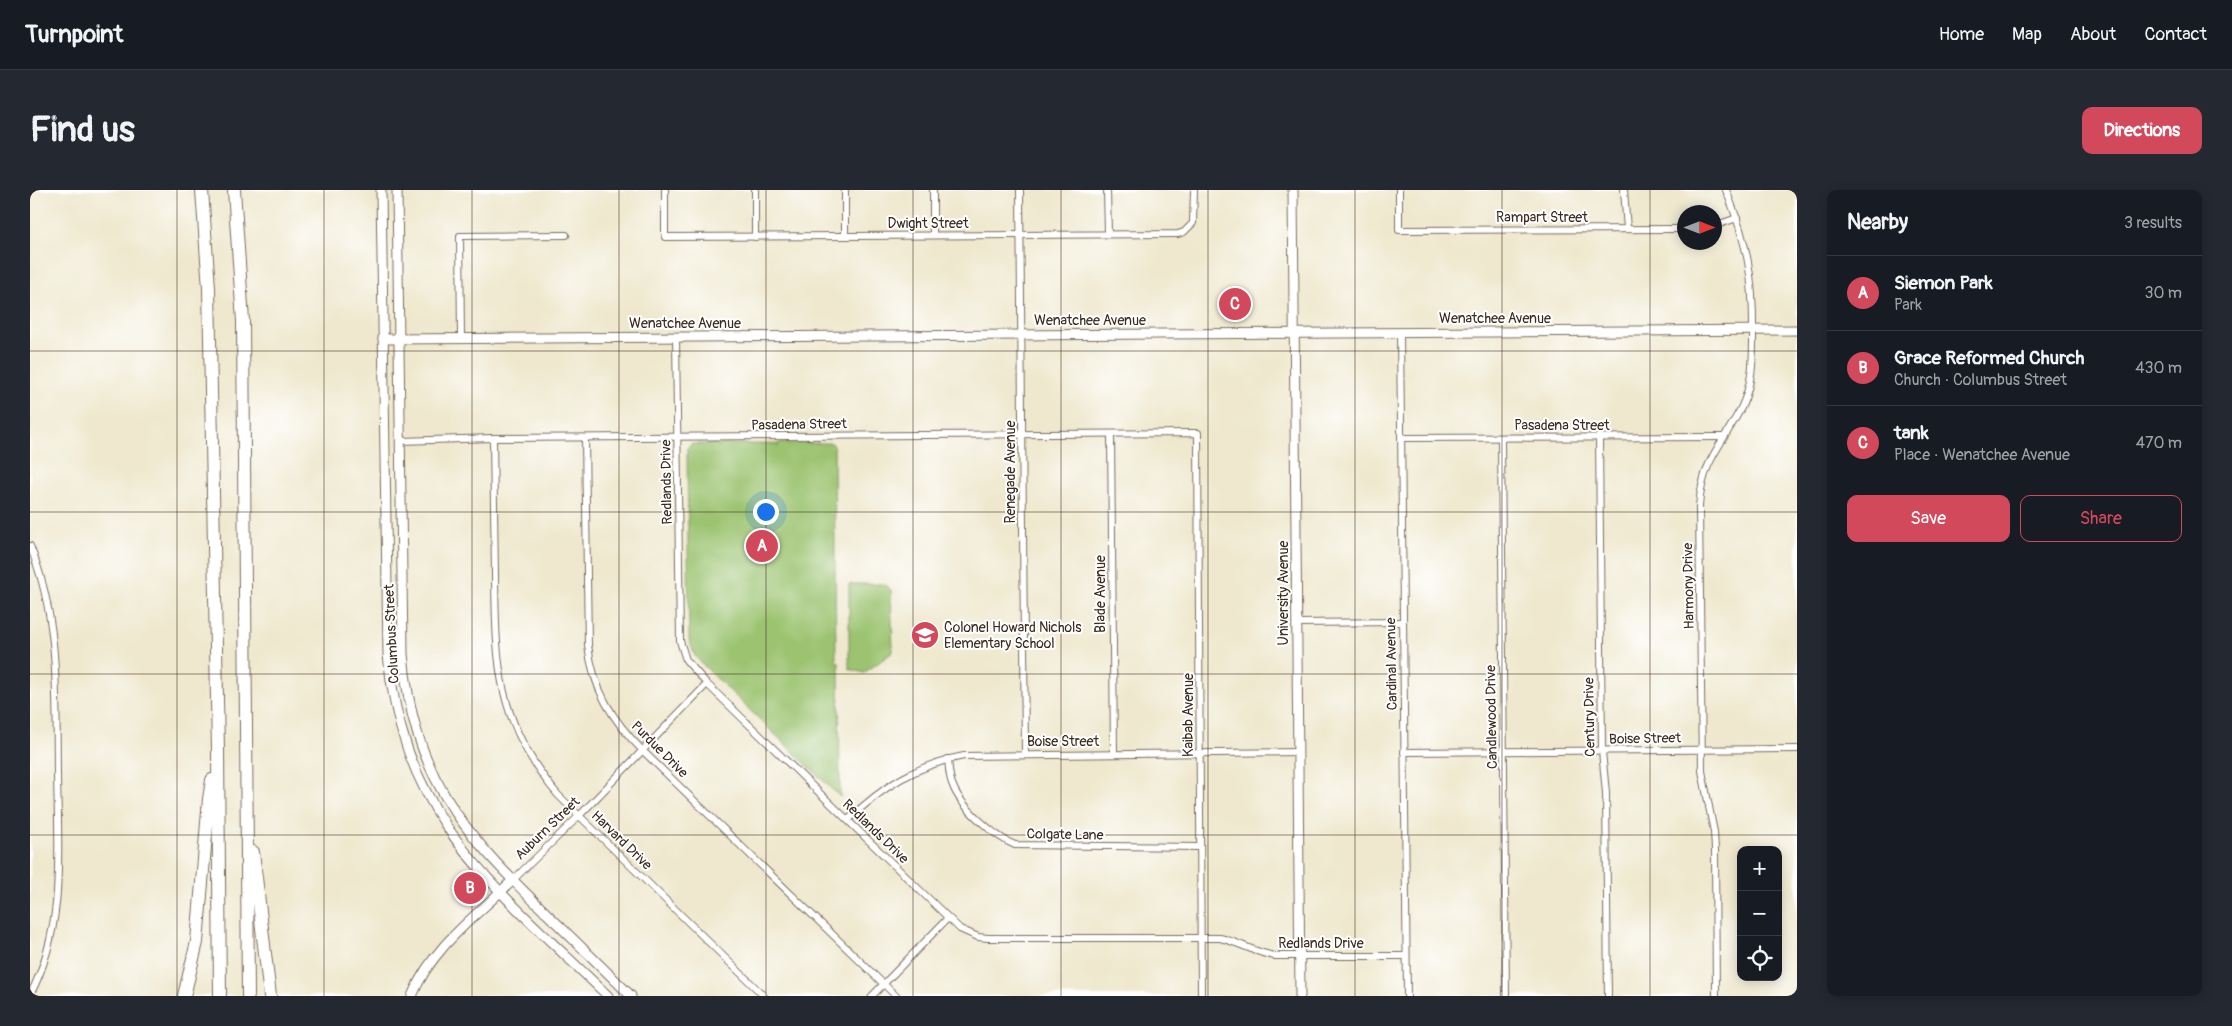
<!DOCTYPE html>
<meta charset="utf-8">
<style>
:root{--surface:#171b24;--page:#242831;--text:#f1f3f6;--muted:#9ea1a6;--line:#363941;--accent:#d1495b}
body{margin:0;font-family:Pangolin,sans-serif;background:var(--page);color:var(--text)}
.controls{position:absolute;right:15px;bottom:15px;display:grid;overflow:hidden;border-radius:10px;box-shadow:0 2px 12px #0003}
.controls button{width:45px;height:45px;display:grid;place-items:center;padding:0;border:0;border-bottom:1px solid var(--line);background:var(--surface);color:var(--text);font:25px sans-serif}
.compass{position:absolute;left:1647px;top:15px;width:45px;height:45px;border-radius:50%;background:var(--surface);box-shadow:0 2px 12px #0003;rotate:90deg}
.you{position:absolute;left:735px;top:321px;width:18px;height:18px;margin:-12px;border:4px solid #fff;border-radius:50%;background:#1a73e8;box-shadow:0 0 0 8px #1a73e833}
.badge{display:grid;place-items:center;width:32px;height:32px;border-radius:50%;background:var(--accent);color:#fff;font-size:16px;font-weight:700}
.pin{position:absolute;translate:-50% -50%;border:2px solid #fff;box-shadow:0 1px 5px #0006}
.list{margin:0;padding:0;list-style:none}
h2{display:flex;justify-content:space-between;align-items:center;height:65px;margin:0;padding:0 20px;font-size:21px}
h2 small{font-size:16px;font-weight:400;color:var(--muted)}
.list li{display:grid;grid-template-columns:32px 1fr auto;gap:15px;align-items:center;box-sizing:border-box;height:75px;padding:0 20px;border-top:1px solid var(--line)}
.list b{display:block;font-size:19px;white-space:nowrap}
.list p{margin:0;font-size:16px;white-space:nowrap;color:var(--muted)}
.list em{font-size:16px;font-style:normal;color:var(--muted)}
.actions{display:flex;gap:10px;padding:15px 20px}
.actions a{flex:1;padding:11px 0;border:1px solid var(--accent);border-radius:10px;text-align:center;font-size:18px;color:var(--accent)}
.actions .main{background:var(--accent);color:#fff}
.icon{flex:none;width:28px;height:28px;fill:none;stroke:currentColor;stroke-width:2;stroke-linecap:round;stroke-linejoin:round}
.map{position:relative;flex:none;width:1767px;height:806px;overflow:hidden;border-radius:10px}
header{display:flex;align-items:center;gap:30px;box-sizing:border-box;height:70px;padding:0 25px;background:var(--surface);border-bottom:1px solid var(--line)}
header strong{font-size:24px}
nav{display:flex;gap:28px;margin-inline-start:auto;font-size:18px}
.intro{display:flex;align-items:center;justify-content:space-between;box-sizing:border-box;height:120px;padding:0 30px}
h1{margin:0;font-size:35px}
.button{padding:12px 22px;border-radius:10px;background:var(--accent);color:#fff;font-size:18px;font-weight:700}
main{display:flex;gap:30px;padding:0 30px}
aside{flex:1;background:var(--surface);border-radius:10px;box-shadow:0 2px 12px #0003}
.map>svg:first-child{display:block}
.green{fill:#9bc36f;stroke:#6b7646}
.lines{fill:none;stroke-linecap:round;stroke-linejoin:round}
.minor-casing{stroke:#7a6c5c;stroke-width:8}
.tertiary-casing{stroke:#7a6c5c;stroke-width:11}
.secondary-casing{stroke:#7a6c5c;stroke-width:11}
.motorway-casing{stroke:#7a6c5c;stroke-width:14}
.minor{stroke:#fff;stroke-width:6}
.tertiary{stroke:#fff;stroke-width:9}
.secondary{stroke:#fff;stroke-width:9}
.motorway{stroke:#fff;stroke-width:12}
.grid{fill:none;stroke:#3b2a1e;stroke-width:1;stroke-opacity:0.55}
.labels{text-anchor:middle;stroke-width:4;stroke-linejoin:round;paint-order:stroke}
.street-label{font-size:14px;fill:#3b2a1e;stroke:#fff}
.poi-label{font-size:14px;fill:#3b2a1e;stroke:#fff;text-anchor:start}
</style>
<header>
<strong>Turnpoint</strong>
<nav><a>Home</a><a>Map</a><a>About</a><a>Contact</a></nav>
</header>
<div class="intro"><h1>Find us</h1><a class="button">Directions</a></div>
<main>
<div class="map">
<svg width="1767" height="806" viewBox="0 0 1767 806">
<rect width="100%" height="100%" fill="#fff"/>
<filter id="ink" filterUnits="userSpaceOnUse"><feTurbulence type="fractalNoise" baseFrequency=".02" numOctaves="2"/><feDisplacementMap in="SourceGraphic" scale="10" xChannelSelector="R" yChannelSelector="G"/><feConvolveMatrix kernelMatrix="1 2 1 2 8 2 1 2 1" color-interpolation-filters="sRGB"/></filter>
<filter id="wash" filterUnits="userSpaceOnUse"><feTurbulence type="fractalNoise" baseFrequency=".0096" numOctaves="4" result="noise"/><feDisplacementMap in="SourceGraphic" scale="20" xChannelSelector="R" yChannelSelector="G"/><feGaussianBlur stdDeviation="1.12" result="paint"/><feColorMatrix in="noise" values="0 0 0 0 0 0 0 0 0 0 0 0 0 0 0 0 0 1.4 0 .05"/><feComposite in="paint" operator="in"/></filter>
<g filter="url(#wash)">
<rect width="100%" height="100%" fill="#efe8ce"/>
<g class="green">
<polygon points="748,253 802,253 804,256 806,472 809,472 810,607 672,474 665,466 659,450 657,258 661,254 688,254 688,257 691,254 746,254 748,257"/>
<polygon points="819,394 853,394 861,400 863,462 834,483 819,479"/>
</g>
</g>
<g filter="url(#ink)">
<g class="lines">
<defs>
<g id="minor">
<polyline points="635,0 635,47 1148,44 1154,42 1163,33 1164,0"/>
<polyline points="725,0 725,47"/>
<polyline points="815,0 815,46"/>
<polyline points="903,0 903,45"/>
<polyline points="990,0 995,564"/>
<polyline points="1077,0 1078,44"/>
<polyline points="1369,0 1369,40 1654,39"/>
<polyline points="1594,0 1597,39"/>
<polyline points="1684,36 1707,28"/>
<polyline points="1370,142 1377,806"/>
<path d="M646,147L650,451L656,470L677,494L930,739L948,747L958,748H1190C1209,752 1225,763 1245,766H1376"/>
<polyline points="431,148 430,46 536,45"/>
<polyline points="1081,244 1084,564"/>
<polyline points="1569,247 1572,561 1576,603 1578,806"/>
<path d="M463,248C464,294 464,339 465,385C466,476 467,533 528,605L734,806"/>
<path d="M555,248L558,455C563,499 582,530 613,561L866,806"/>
<polyline points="1371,248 1693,247"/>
<polyline points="1471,248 1476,806"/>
<polyline points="371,251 463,248 1168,243 1171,806"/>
<path d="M0,356C30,429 26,507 27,584C28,658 36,737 0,805"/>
<polyline points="1267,433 1373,432"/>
<polyline points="1374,562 1767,559"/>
<path d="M918,569C919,578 919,588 923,596C931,617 965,647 985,655L1170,657"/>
<path d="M818,630C852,597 886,575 934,566L1268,562"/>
<polyline points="483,690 549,626 677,494"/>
<polyline points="842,806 918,728"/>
<path d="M1686,806L1685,659L1684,642L1672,581L1669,316C1673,267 1693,255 1712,216C1722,194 1723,172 1723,149C1724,90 1718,54 1696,0"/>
</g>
<g id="tertiary">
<polyline points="1263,0 1270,806"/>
<polyline points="353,149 1767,140"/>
</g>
<g id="secondary">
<path d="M351,0L358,464C372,631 467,698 578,806"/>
<path d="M367,0L373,464C383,583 429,639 512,719C542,748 572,777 601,806"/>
<path d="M382,806C402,757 446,726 483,690"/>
</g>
<g id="motorway">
<polyline points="172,0 179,98 188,560 190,806"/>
<polyline points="204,0 213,131 218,806"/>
<polyline points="223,662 240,806"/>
<polyline points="154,806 167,752 179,609 182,590"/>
</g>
</defs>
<use href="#minor" class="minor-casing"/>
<use href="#tertiary" class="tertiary-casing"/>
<use href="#secondary" class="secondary-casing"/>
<use href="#motorway" class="motorway-casing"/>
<use href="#minor" class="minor"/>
<use href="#tertiary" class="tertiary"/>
<use href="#secondary" class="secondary"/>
<use href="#motorway" class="motorway"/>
</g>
</g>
<path class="grid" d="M147,0V806M294,0V806M442,0V806M589,0V806M736,0V806M883,0V806M1031,0V806M1178,0V806M1325,0V806M1472,0V806M1620,0V806M0,161H1767M0,322H1767M0,484H1767M0,645H1767"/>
<defs>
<symbol id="school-disc" viewBox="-11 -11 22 22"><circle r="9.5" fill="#d1495b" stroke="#fff"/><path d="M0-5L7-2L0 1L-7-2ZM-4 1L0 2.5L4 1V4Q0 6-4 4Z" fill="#fff"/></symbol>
</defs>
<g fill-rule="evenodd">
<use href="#school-disc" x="879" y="429" width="32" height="32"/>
</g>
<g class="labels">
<g class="street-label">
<text x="1512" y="32">Rampart Street</text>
<text x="898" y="38">Dwight Street</text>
<text x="1465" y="133">Wenatchee Avenue</text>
<text x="1060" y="135">Wenatchee Avenue</text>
<text x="655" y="138">Wenatchee Avenue</text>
<text transform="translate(769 234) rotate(-1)" y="5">Pasadena Street</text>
<text x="1532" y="240">Pasadena Street</text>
<text transform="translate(980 282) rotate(-90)" y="5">Renegade Avenue</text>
<text transform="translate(636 292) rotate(-91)" y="5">Redlands Drive</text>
<text transform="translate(1658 396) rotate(-91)" y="5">Harmony Drive</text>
<text transform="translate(1253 403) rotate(-90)" y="5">University Avenue</text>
<text transform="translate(1070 404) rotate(-90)" y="5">Blade Avenue</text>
<text transform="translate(361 444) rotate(-93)" y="5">Columbus Street</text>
<text transform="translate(1361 474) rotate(-91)" y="5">Cardinal Avenue</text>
<text transform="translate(1158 525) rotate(-90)" y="5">Kaibab Avenue</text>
<text transform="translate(1461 527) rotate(-91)" y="5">Candlewood Drive</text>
<text transform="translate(1559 527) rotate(-91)" y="5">Century Drive</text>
<text transform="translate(1615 548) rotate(-1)" y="5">Boise Street</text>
<text x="1033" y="556">Boise Street</text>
<text transform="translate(630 559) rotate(45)" y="5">Purdue Drive</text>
<text transform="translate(517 638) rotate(-44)" y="5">Auburn Street</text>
<text transform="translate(846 641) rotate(44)" y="5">Redlands Drive</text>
<text transform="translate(1035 644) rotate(1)" y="5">Colgate Lane</text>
<text transform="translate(592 650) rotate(44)" y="5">Harvard Drive</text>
<text x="1291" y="758">Redlands Drive</text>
</g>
<g class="poi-label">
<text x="914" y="442">Colonel Howard Nichols<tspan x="914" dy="16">Elementary School</tspan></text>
</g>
</g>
</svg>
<div class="controls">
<button>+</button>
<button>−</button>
<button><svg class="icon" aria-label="locate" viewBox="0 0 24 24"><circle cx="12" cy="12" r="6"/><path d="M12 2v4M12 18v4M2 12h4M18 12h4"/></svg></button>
</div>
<svg class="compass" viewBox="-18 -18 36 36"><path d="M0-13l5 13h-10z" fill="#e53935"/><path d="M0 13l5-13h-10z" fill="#9ea1a6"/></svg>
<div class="you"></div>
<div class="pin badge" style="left:732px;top:356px">A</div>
<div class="pin badge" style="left:440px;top:698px">B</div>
<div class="pin badge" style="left:1205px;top:114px">C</div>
</div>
<aside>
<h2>Nearby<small>3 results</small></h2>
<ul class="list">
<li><span class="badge">A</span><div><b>Siemon Park</b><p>Park</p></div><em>30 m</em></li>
<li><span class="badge">B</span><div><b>Grace Reformed Church</b><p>Church · Columbus Street</p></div><em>430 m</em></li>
<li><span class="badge">C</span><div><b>tank</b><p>Place · Wenatchee Avenue</p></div><em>470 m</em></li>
</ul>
<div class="actions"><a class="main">Save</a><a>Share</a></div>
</aside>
</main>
